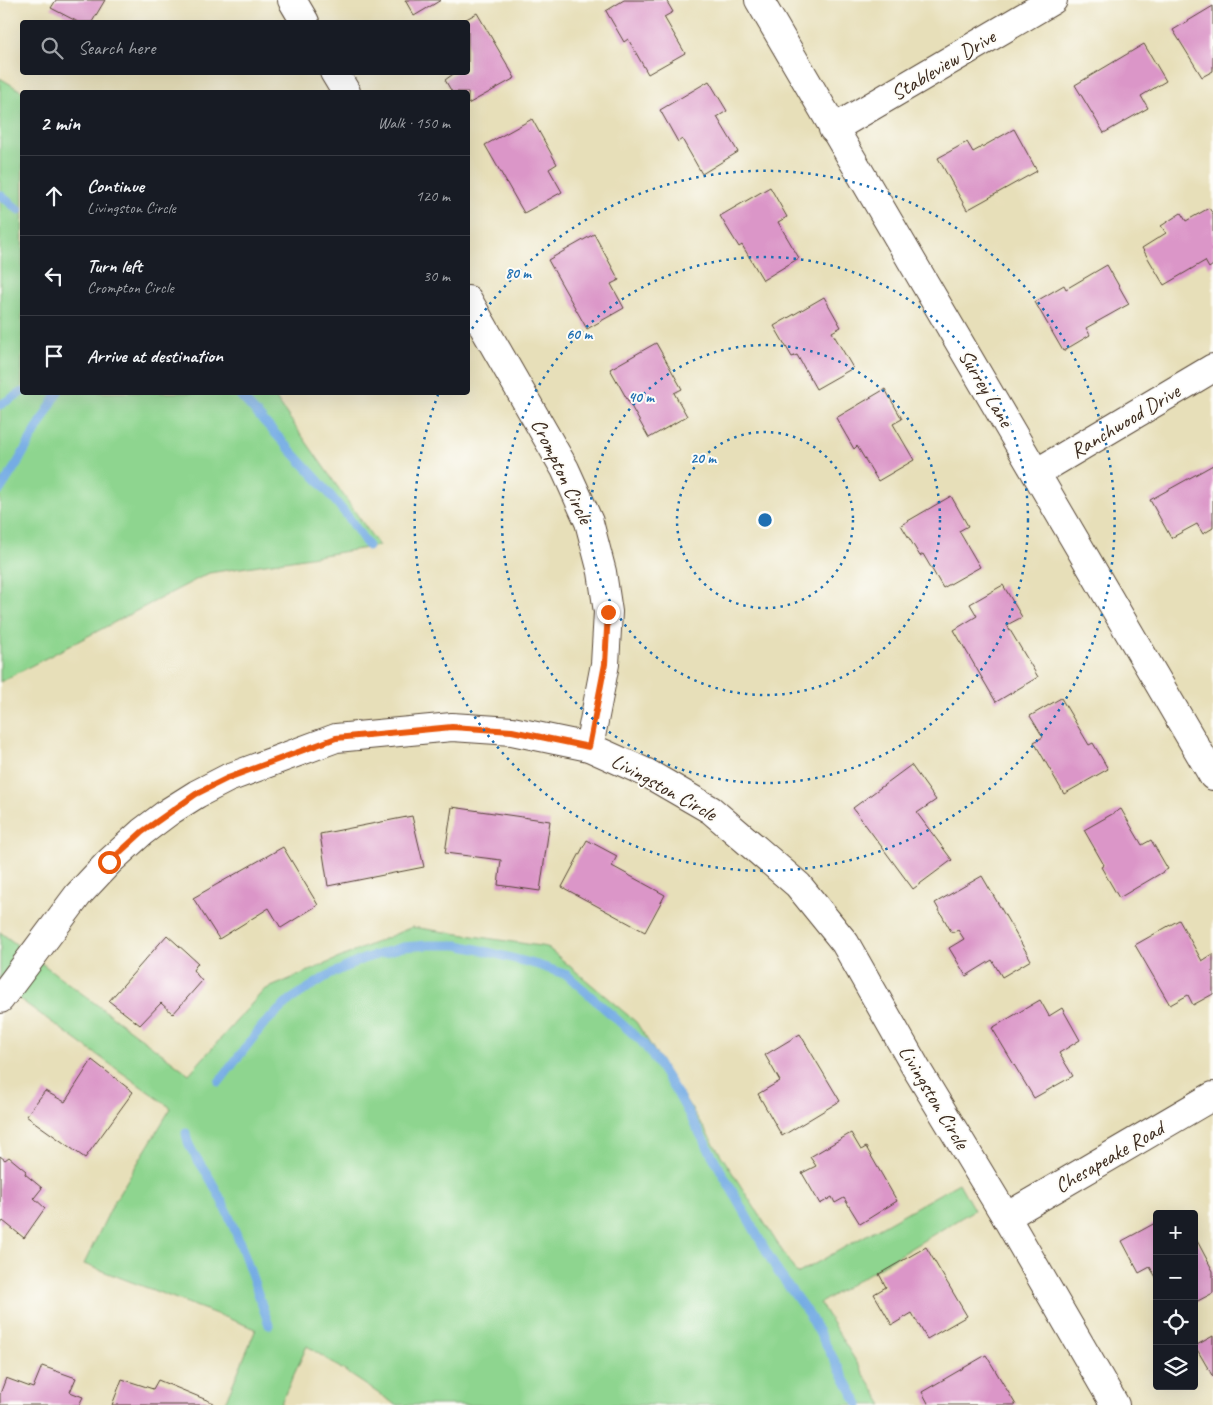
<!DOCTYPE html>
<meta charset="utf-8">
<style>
:root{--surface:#171b24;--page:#242831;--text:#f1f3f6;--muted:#9ea1a6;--line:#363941}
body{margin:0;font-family:Caveat,sans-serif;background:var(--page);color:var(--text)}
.controls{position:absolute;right:15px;bottom:15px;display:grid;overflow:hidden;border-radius:5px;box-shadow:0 5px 20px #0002}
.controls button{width:45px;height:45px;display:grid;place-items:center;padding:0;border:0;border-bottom:1px solid var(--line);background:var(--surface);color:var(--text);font:25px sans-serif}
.stop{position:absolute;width:15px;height:15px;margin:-11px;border:4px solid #ea580c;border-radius:50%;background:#fff}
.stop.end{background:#ea580c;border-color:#fff;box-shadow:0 1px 5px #0008}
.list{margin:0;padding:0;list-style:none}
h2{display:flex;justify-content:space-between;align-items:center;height:65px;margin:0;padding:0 20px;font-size:21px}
h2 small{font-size:16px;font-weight:400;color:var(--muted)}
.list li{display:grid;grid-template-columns:32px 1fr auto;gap:15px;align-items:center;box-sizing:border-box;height:80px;padding:0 20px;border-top:1px solid var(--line)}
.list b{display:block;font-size:19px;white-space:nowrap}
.list p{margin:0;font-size:16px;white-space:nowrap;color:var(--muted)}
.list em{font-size:16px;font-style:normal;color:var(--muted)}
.icon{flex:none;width:28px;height:28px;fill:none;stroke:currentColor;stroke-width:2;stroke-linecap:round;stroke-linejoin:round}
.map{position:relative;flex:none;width:1213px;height:1405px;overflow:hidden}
.search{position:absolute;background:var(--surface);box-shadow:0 5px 20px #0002;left:20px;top:20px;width:450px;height:55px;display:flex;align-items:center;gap:12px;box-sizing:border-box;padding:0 18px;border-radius:5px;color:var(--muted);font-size:19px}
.panel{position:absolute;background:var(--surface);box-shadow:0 5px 20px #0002;left:20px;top:90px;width:450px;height:305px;border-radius:5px}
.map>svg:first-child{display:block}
.green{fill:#8ed58f;stroke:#648056}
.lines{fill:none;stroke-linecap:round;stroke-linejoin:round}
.stream{stroke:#75ace4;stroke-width:9}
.building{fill:#db96c8}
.minor-casing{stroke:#554535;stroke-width:30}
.minor{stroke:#fff;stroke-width:28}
.route{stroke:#ea580c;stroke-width:6}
.ring{fill:none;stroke:#1f6fb2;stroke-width:2.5;stroke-dasharray:2.5 5}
.labels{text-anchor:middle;stroke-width:4;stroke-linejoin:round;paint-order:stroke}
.street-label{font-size:21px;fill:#3b2a1e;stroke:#fdfcf7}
.centre{fill:#1f6fb2;stroke:#fdfcf7;stroke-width:2.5}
.ring-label{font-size:15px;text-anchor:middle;font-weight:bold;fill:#1f6fb2;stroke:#fdfcf7;stroke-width:4;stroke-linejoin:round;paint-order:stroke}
</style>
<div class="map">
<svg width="1213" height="1405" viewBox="0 0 1213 1405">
<rect width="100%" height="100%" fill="#fdfcf7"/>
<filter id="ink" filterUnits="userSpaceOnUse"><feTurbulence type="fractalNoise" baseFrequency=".02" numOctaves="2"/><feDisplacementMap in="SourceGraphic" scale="10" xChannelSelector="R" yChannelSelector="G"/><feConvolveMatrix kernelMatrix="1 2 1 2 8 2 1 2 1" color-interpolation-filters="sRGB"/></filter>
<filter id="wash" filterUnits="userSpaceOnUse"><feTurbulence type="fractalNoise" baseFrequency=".0096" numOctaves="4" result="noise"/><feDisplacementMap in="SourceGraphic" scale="20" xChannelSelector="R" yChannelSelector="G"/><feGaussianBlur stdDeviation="1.12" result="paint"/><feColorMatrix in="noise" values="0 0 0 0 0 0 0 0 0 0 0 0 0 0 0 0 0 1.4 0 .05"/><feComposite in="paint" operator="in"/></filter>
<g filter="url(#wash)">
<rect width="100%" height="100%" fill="#e7dfb9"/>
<g class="green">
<polygon points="0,78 23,92 22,392 272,393 379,546 209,573 0,682"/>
<polygon points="412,927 547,947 636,1022 797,1274 959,1183 974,1210 820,1303 883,1405 396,1405 307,1346 280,1405 224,1405 256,1329 84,1264 114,1202 171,1108 0,985 0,932 189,1074 264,990"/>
</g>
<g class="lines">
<g class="stream">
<polyline points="0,195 19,210"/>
<polyline points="237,392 318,480 349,518 368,546"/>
<polyline points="0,405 22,392"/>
<polyline points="0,490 18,462 58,392"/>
<polyline points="219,1082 263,1025 290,1000 327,976 363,959 403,947 428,945 457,945 481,950 538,965 567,975 642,1042 654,1058 677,1093 778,1272 810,1316 859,1405"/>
<path d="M186,1133C187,1148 202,1165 209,1177C236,1223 251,1275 269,1325"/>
</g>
</g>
<g id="blocks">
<g class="building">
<polygon points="56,0 105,0 92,22 78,22 51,8"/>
<polygon points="405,0 441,0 414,16"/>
<polygon points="624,0 666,0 673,12 664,17 685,53 648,74 628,39 624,42 606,11"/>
<polygon points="1213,6 1213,71 1202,77 1173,30"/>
<polygon points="477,13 515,78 468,104 468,92 452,92 445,80 456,72 468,72 468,22 461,22"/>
<polygon points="1144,44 1166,81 1141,96 1148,108 1104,133 1075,85"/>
<polygon points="709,81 727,111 717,117 738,152 702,174 682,139 678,142 660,110"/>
<polygon points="532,119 557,164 549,169 562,192 524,213 485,145"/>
<polygon points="1014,129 1037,171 967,210 938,158 967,142 973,152"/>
<polygon points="770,187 787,217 778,222 799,258 763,280 742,245 739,247 720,216"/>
<polygon points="1209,208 1213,214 1213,265 1209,268 1205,261 1164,285 1142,248 1166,233 1161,226 1181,213 1186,221"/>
<polygon points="594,234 619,280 611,284 624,308 587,329 548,260"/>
<polygon points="1107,265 1129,304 1086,328 1090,335 1063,351 1035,302 1064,285 1066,289"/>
<polygon points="824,297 841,327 832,332 853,368 816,389 797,355 792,357 774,326"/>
<polygon points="656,343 682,389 674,393 687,416 649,438 610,369"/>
<polygon points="885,389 902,419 893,424 914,460 878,481 857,446 854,449 836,418"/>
<polygon points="1213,465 1213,528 1203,534 1197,524 1171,538 1150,500"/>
<polygon points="951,496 968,526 959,531 980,567 943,588 923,554 920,556 901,525"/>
<polygon points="1003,585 1022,617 1007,625 1038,677 996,702 954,630 977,616 970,604"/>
<polygon points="1061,698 1089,745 1093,743 1108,769 1064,794 1034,742 1043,737 1030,716"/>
<polygon points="911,765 936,800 917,813 952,860 913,889 853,808"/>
<polygon points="452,807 550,821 540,891 498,885 501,860 445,853"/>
<polygon points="1121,809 1142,845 1151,840 1168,869 1119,898 1101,867 1104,865 1084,830"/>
<polygon points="412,816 424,867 328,886 320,834"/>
<polygon points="587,840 617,856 612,866 665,895 645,932 562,887"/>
<polygon points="283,847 318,905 281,928 269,908 219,939 193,898"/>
<polygon points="982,876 1031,960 1002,977 992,960 966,976 949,948 964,939 958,930 952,933 935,903"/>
<polygon points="1179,920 1202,961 1213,954 1213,994 1193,1005 1188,995 1170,1005 1135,945"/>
<polygon points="167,935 198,963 193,970 202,981 173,1014 161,1003 140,1025 109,1001"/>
<polygon points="1040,1000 1049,1016 1062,1008 1080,1040 1059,1053 1073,1076 1034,1098 992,1028"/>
<polygon points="800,1034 840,1101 782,1136 758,1094 780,1081 765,1055"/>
<polygon points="92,1060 133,1092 85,1158 26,1116 45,1091 65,1102"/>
<polygon points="851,1133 861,1150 866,1147 897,1201 860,1224 844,1198 835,1203 832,1197 820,1204 802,1173 816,1166 810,1157"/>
<polygon points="0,1156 5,1160 9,1157 26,1171 25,1174 42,1188 34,1198 45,1208 24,1238 3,1221 0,1225"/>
<polygon points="1157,1222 1157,1279 1150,1267 1139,1273 1122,1241"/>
<polygon points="1194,1235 1213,1271 1213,1293 1194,1303"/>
<polygon points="926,1247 967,1316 927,1339 912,1313 892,1325 874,1294 886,1287 879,1274"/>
<polygon points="1213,1336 1213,1377 1195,1346"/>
<polygon points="986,1355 1016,1405 929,1405 922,1392"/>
<polygon points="42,1366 76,1378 70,1392 83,1397 79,1405 0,1405 0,1394 6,1378 33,1388"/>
<polygon points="122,1379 153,1389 158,1380 214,1403 214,1405 112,1405"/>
</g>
</g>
</g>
<g filter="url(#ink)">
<use href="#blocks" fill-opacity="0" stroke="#554535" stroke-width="1"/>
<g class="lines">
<defs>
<g id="minor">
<polyline points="292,0 305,22"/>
<polyline points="759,0 1213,776"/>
<polyline points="334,72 346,92"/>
<polyline points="833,129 1053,0"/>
<polyline points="468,300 565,469 589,522 602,572 608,612 605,664 589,747"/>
<polyline points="1036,473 1213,368"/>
<polyline points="0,999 78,895 109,862 142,832 170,811 197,794 228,778 336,738 452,727 512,731 589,747 647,773 711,810 798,885 845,943 916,1068 1006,1217 1115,1405"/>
<polyline points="1006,1217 1213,1096"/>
</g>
</defs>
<use href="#minor" class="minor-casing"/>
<use href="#minor" class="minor"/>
</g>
</g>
<g class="lines" filter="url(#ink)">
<polyline class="route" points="109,862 142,832 196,794 228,778 336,738 452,727 512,731 589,747 605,664 608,612"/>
</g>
<g class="ring">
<circle cx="765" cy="520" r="88"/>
<circle cx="765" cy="520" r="175"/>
<circle cx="765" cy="520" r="263"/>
<path d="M468 335A350 350 0 1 1 438 395"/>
</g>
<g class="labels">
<g class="street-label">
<text transform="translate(943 65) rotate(-31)" y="7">Stableview Drive</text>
<text transform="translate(986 388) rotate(59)" y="7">Surrey Lane</text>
<text transform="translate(1125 421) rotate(-31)" y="7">Ranchwood Drive</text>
<text transform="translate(562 471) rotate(64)" y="7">Crompton Circle</text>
<text transform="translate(664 787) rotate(29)" y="7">Livingston Circle</text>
<text transform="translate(934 1097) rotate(59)" y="7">Livingston Circle</text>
<text transform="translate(1109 1157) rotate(-30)" y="7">Chesapeake Road</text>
</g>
</g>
<circle cx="765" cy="520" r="8" class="centre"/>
<g class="ring-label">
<text x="518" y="278">80 m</text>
<text x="579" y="339">60 m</text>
<text x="641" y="402">40 m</text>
<text x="703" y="463">20 m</text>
</g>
</svg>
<div class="controls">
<button>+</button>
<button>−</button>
<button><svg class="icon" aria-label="locate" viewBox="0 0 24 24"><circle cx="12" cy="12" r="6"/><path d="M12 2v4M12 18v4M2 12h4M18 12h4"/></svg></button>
<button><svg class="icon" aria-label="layers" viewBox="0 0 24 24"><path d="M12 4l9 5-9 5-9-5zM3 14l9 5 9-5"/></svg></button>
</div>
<div class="stop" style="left:109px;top:862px"></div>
<div class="stop end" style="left:608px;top:612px"></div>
<div class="search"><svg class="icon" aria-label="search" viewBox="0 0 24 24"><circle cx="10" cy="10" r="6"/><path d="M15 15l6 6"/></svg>Search here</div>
<section class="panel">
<h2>2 min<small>Walk · 150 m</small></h2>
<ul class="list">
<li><svg class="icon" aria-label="ahead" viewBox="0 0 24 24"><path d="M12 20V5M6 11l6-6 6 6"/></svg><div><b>Continue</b><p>Livingston Circle</p></div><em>120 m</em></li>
<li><svg class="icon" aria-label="left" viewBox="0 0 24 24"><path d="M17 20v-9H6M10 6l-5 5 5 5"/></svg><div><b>Turn left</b><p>Crompton Circle</p></div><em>30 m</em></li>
<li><svg class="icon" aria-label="arrive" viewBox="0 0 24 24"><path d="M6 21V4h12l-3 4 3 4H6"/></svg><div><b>Arrive at destination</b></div></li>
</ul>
</section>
</div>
